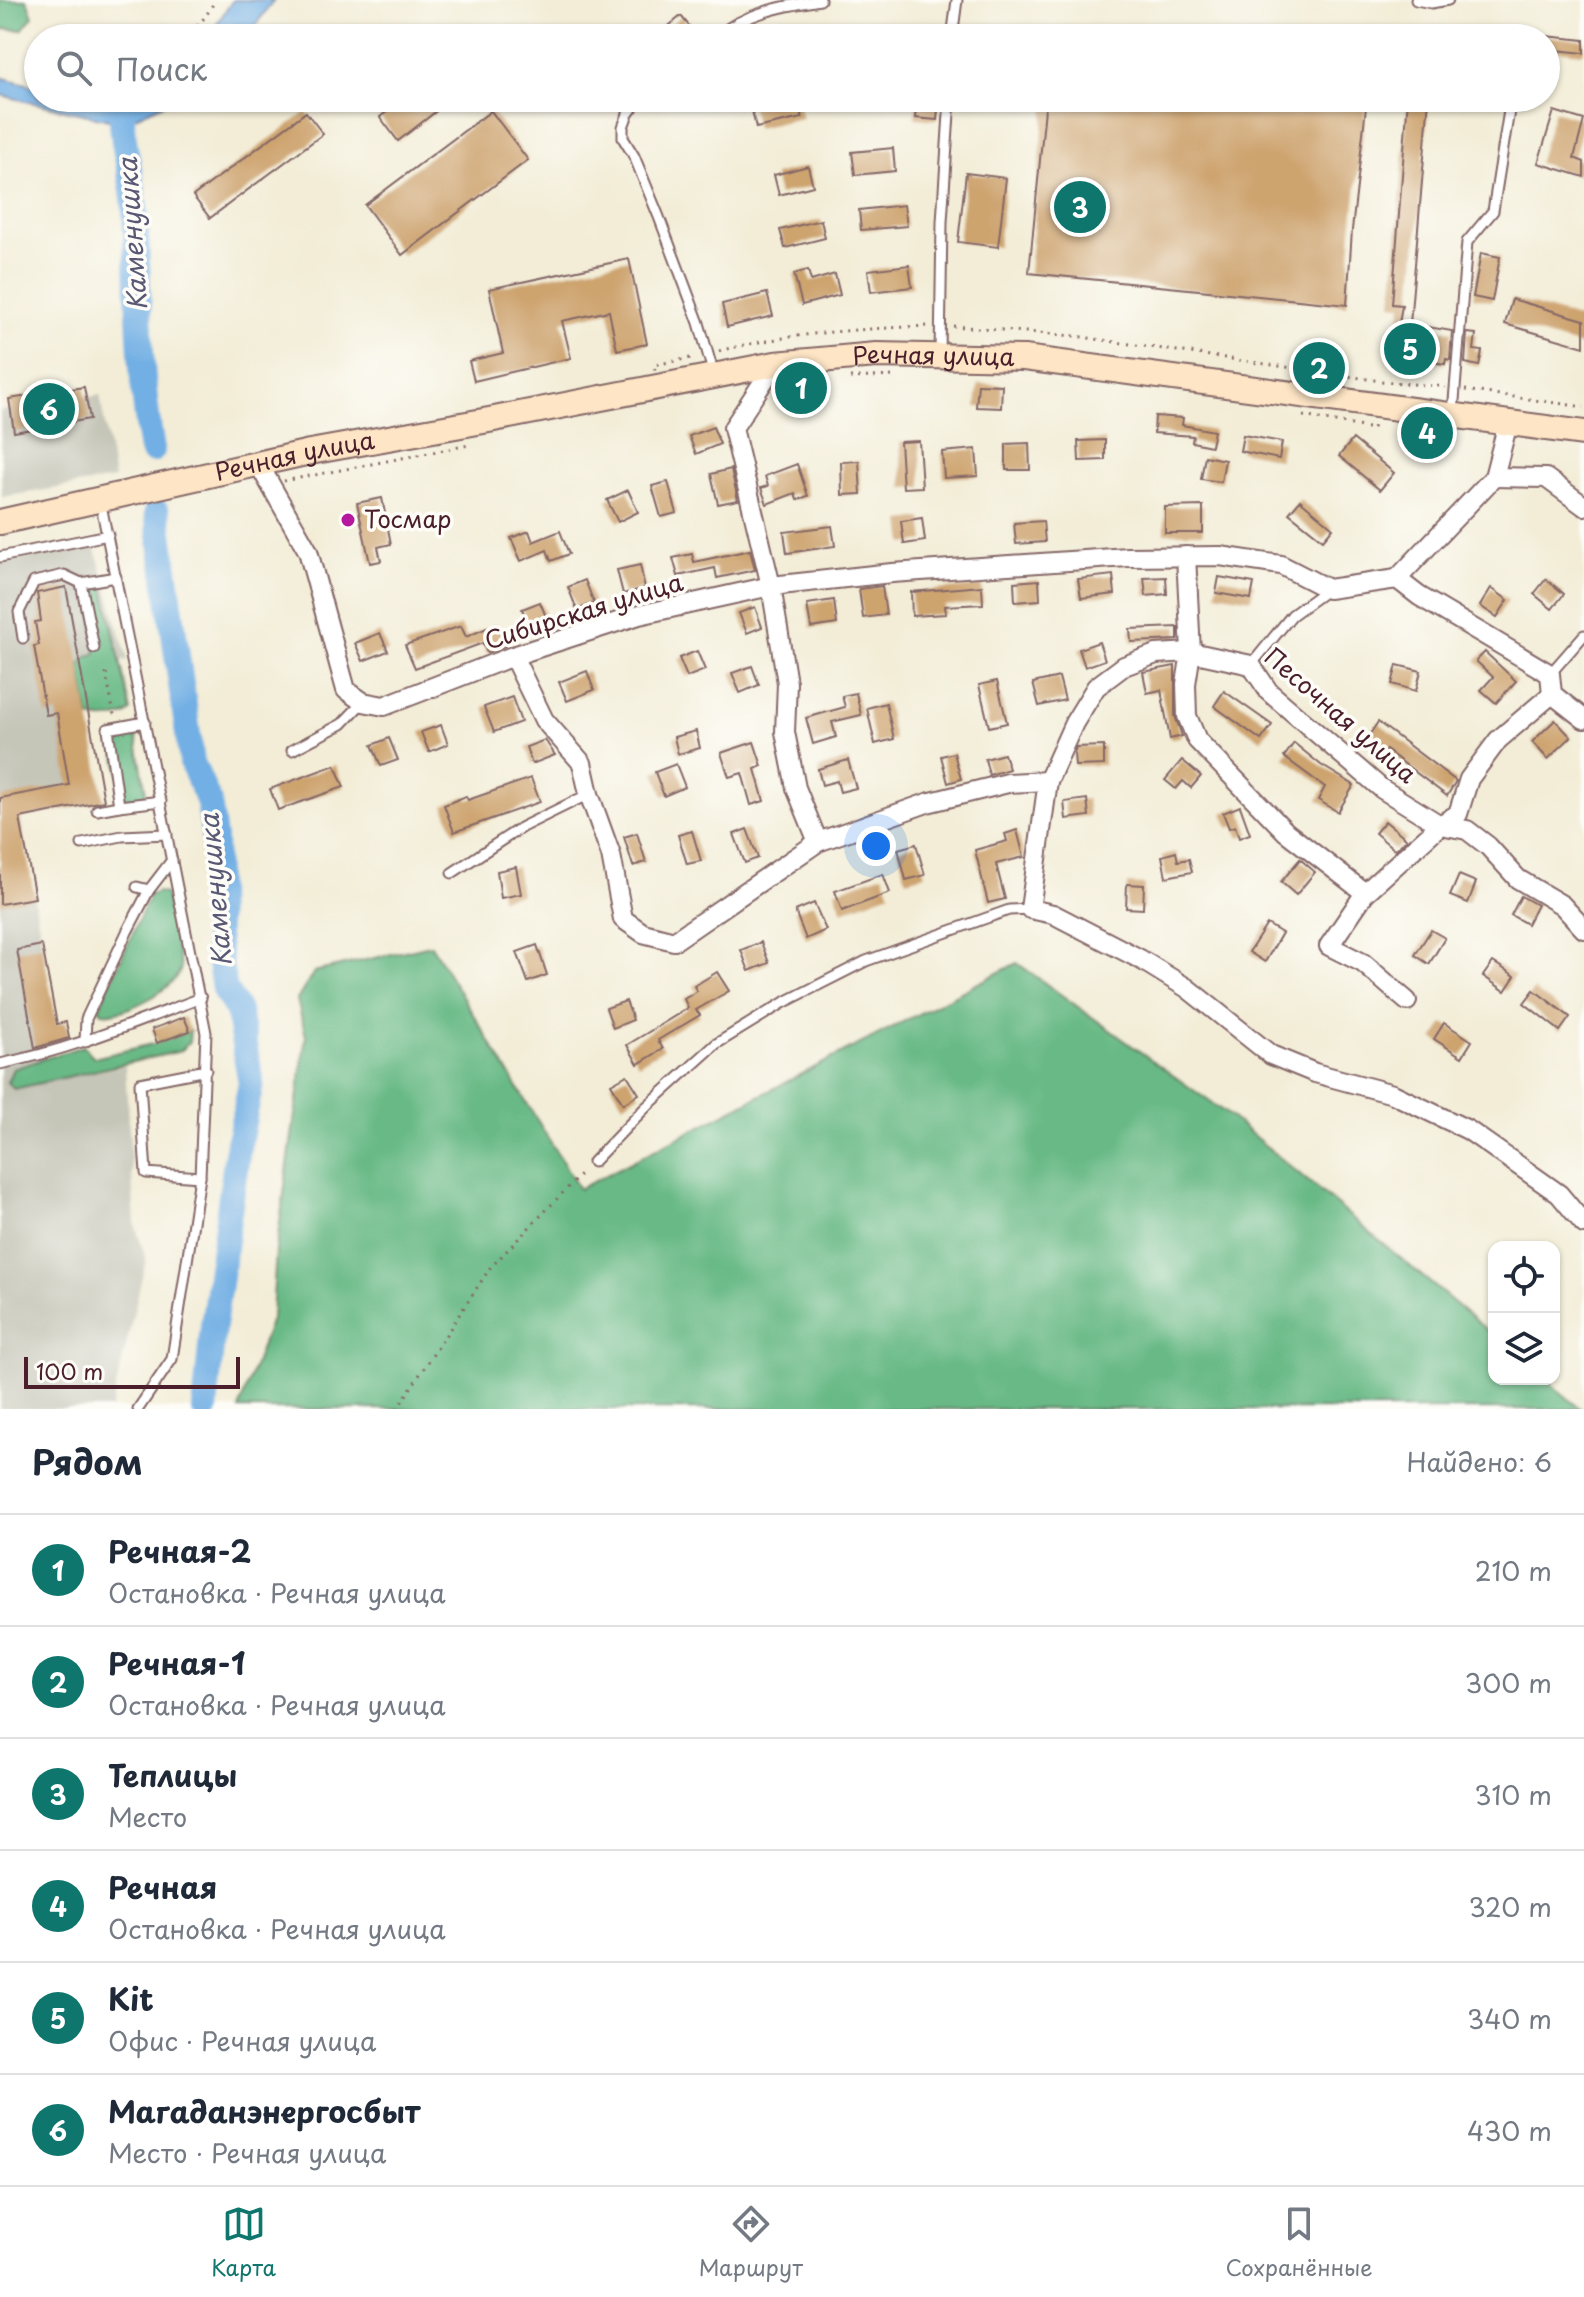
<!DOCTYPE html>
<html lang="ru">
<meta charset="utf-8">
<style>
:root{--surface:#fff;--page:#f2f2f3;--text:#1f2937;--muted:#747a83;--line:#e0e1e3;--accent:#0f766e}
body{margin:0;font-family:"Playpen Sans",sans-serif;background:var(--page);color:var(--text)}
.controls{position:absolute;right:24px;bottom:24px;display:grid;overflow:hidden;border-radius:16px;box-shadow:0 2px 6px #0004}
.controls button{width:72px;height:72px;display:grid;place-items:center;padding:0;border:0;border-bottom:2px solid var(--line);background:var(--surface);color:var(--text);font:40px sans-serif}
.scale{position:absolute;left:24px;bottom:20px;width:216px;box-sizing:border-box;padding-left:8px;border:4px solid #4a1f2b;border-top:0;font-size:22px;line-height:28px;white-space:nowrap;color:#4a1f2b;-webkit-text-stroke:6px #fdfcf7;paint-order:stroke}
.you{position:absolute;left:876px;top:846px;width:28px;height:28px;margin:-20px;border:6px solid #fff;border-radius:50%;background:#1a73e8;box-shadow:0 0 0 12px #1a73e833}
.badge{display:grid;place-items:center;width:52px;height:52px;border-radius:50%;background:var(--accent);color:#fff;font-size:26px;font-weight:700}
.pin{position:absolute;translate:-50% -50%;border:4px solid #fff;box-shadow:0 2px 8px #0006}
.list{margin:0;padding:0;list-style:none}
h2{display:flex;justify-content:space-between;align-items:center;height:104px;margin:0;padding:0 32px;font-size:34px}
h2 small{font-size:26px;font-weight:400;color:var(--muted)}
.list li{display:grid;grid-template-columns:52px 1fr auto;gap:24px;align-items:center;box-sizing:border-box;height:112px;padding:0 32px;border-top:2px solid var(--line)}
.list b{display:block;font-size:30px;white-space:nowrap}
.list p{margin:0;font-size:26px;white-space:nowrap;color:var(--muted)}
.list em{font-size:26px;font-style:normal;color:var(--muted)}
.icon{flex:none;width:44px;height:44px;fill:none;stroke:currentColor;stroke-width:2;stroke-linecap:round;stroke-linejoin:round}
.map{position:relative;flex:none;width:1584px;height:1409px;overflow:hidden}
.search{position:absolute;background:var(--surface);box-shadow:0 2px 6px #0004;left:24px;right:24px;top:24px;height:88px;display:flex;align-items:center;gap:20px;box-sizing:border-box;padding:0 28px;border-radius:44px;color:var(--muted);font-size:30px}
.sheet{height:776px;background:var(--surface)}
nav{display:flex;justify-content:space-around;align-items:center;box-sizing:border-box;height:112px;border-top:2px solid var(--line);background:var(--surface);font-size:22px;color:var(--muted)}
nav a{display:grid;justify-items:center;gap:4px}
nav .on{color:var(--accent)}
.map>svg:first-child{display:block}
.industrial{fill:#c5c5b8}
.forest{fill:#68b985;stroke:#596c58;stroke-width:2}
.water{fill:#71afe4;stroke:#5e6788;stroke-width:2}
.lines{fill:none;stroke-linecap:round;stroke-linejoin:round}
.river{stroke:#71afe4;stroke-width:26}
.building{fill:#cda36e}
.lane-casing{stroke:#856767;stroke-width:13}
.street-casing{stroke:#856767;stroke-width:22}
.secondary-casing{stroke:#856767;stroke-width:28}
.path{stroke:#856767;stroke-width:3;stroke-dasharray:2 6;stroke-linecap:butt}
.lane{stroke:#fff;stroke-width:9}
.street{stroke:#fff;stroke-width:18}
.secondary{stroke:#fde5c5;stroke-width:24}
.poi-dot{fill:#b5179e;stroke:#fdfcf7;stroke-width:3}
.labels{text-anchor:middle;stroke-width:7;stroke-linejoin:round;paint-order:stroke}
.street-label{font-size:24px;fill:#4a1f2b;stroke:#fdfcf7}
.poi-label{font-size:24px;fill:#4a1f2b;stroke:#fdfcf7;text-anchor:start}
.water-label{font-size:26px;font-style:italic;fill:#5a5975;stroke:#fdfcf7}
</style>
<div class="map">
<svg width="1584" height="1409" viewBox="0 0 1584 1409">
<rect width="100%" height="100%" fill="#fdfcf7"/>
<filter id="ink" filterUnits="userSpaceOnUse"><feTurbulence type="fractalNoise" baseFrequency=".0125" numOctaves="2"/><feDisplacementMap in="SourceGraphic" scale="16" xChannelSelector="R" yChannelSelector="G"/><feConvolveMatrix kernelMatrix="1 2 1 2 8 2 1 2 1" color-interpolation-filters="sRGB"/></filter>
<filter id="wash" filterUnits="userSpaceOnUse"><feTurbulence type="fractalNoise" baseFrequency=".006" numOctaves="4" result="noise"/><feDisplacementMap in="SourceGraphic" scale="32" xChannelSelector="R" yChannelSelector="G"/><feGaussianBlur stdDeviation="1.8" result="paint"/><feColorMatrix in="noise" values="0 0 0 0 0 0 0 0 0 0 0 0 0 0 0 0 0 1.4 0 .05"/><feComposite in="paint" operator="in"/></filter>
<g filter="url(#wash)">
<rect width="100%" height="100%" fill="#f3edd7"/>
<g class="industrial">
<polygon points="100,395 114,479 2,497 0,411"/>
<polygon points="94,544 128,660 80,668 104,802 20,818 56,1023 66,1022 69,1043 43,1048 50,1081 125,1066 135,1223 146,1260 111,1409 0,1409 0,563"/>
</g>
<g class="forest">
<polygon points="0,0 27,0 33,16 22,30 0,29"/>
<path d="M104,588L131,711C121,720 101,721 89,717L80,667L84,659L96,653L90,596L97,589Z"/>
<polygon points="131,731 136,735 146,793 142,799 124,799 112,734"/>
<path d="M157,892L165,894L181,968C176,989 124,1016 103,1013L99,1008L150,895Z"/>
<polygon points="431,945 579,1189 1017,963 1231,1117 1494,1336 1494,1379 1545,1379 1581,1409 239,1409 272,1316 276,1250 306,1036 297,1000 314,972"/>
<polygon points="190,1031 189,1042 181,1051 14,1089 7,1082 13,1069 83,1046 94,1057 98,1057 157,1043"/>
</g>
<g class="water">
<polygon points="233,0 274,0 246,38 207,38"/>
<polygon points="0,77 38,87 38,98 86,98 122,105 131,98 177,98 122,123 0,95"/>
</g>
<g class="lines">
<g class="river">
<path d="M122,113C121,145 134,178 135,210C139,291 138,370 152,450"/>
<polyline points="157,512 192,763 209,802 214,838 216,936 224,989 238,1011 251,1083 238,1147 213,1326 205,1409"/>
</g>
</g>
<g id="blocks">
<g class="building">
<polygon points="681,16 699,38 654,38"/>
<polygon points="1546,36 1584,40 1584,53 1546,49"/>
<polygon points="405,98 453,98 398,141 380,117"/>
<polygon points="788,98 797,98 802,118 756,128 751,106"/>
<polygon points="917,98 939,98 937,120 915,118"/>
<polygon points="1046,98 1367,98 1352,230 1347,305 1029,273"/>
<polygon points="1408,98 1429,98 1410,324 1452,331 1450,360 1446,359 1445,364 1394,356 1402,305 1392,304"/>
<polygon points="491,111 528,160 402,255 365,205"/>
<polygon points="1554,111 1584,120 1574,158 1584,162 1584,177 1538,163"/>
<polygon points="306,112 323,134 210,218 193,196"/>
<polygon points="893,148 895,171 855,175 852,152"/>
<polygon points="808,166 813,186 779,195 774,175"/>
<polygon points="966,173 1006,178 998,247 958,242"/>
<polygon points="904,205 907,226 861,230 859,210"/>
<polygon points="821,220 825,238 785,248 780,230"/>
<polygon points="1481,253 1500,257 1492,301 1473,297"/>
<polygon points="629,259 647,344 617,350 609,311 562,321 571,358 474,381 469,361 503,353 489,289"/>
<polygon points="909,265 912,287 871,292 868,270"/>
<polygon points="808,270 811,281 835,274 840,295 802,305 794,274"/>
<polygon points="767,293 773,316 727,327 722,304"/>
<polygon points="1512,299 1584,320 1584,347 1505,324"/>
<polygon points="1467,333 1476,334 1474,350 1482,351 1479,366 1465,363"/>
<polygon points="978,384 1002,385 1001,408 976,407"/>
<polygon points="84,387 90,419 14,432 9,399"/>
<polygon points="1155,416 1183,418 1182,425 1214,431 1211,446 1192,442 1193,436 1154,433"/>
<polygon points="713,427 720,444 696,454 689,436"/>
<polygon points="1243,435 1282,442 1279,459 1240,451"/>
<polygon points="1353,439 1394,473 1380,490 1339,456"/>
<polygon points="1105,440 1105,460 1079,461 1078,441"/>
<polygon points="919,441 922,487 903,488 900,442"/>
<polygon points="1029,443 1030,470 1006,470 1006,444"/>
<polygon points="976,449 978,476 944,478 942,452"/>
<polygon points="1205,456 1225,460 1221,482 1201,479"/>
<polygon points="859,461 861,494 842,495 841,462"/>
<polygon points="797,464 808,496 797,500 795,493 767,504 761,488 768,486 765,476"/>
<polygon points="731,469 738,500 718,504 711,474"/>
<polygon points="668,482 677,513 661,517 652,486"/>
<polygon points="628,490 638,512 618,522 607,500"/>
<polygon points="382,498 391,544 378,547 381,561 370,563 357,503"/>
<polygon points="1300,500 1333,528 1323,540 1289,513"/>
<polygon points="1203,506 1203,533 1165,533 1165,507"/>
<polygon points="922,518 925,541 904,544 901,521"/>
<polygon points="1043,521 1045,542 1016,544 1014,523"/>
<polygon points="832,526 835,546 787,553 784,532"/>
<polygon points="529,531 533,542 560,531 569,554 551,561 547,550 521,561 511,538"/>
<polygon points="750,550 755,570 717,578 715,568 678,576 673,558 692,554 694,562"/>
<polygon points="640,565 645,588 623,594 617,570"/>
<polygon points="1113,575 1115,594 1081,598 1078,579"/>
<polygon points="1166,577 1167,594 1146,596 1144,578"/>
<polygon points="1219,577 1254,583 1251,599 1216,593"/>
<polygon points="1546,579 1564,594 1552,609 1534,594"/>
<polygon points="585,580 594,603 577,610 568,587"/>
<polygon points="1039,580 1040,600 1015,602 1014,582"/>
<polygon points="882,586 886,615 863,618 859,589"/>
<polygon points="982,586 983,604 945,606 946,614 912,616 911,592"/>
<polygon points="66,587 104,801 20,818 35,898 0,904 0,798 69,785 57,713 46,715 34,646 39,645 35,622 41,621 37,593"/>
<polygon points="1491,588 1508,600 1497,617 1480,606"/>
<polygon points="834,600 837,624 811,628 807,604"/>
<polygon points="540,602 547,619 529,626 522,609"/>
<polygon points="755,607 762,627 747,633 739,613"/>
<polygon points="496,624 505,646 487,653 483,643 415,668 405,645 461,626 466,637"/>
<polygon points="1178,627 1178,640 1131,642 1130,629"/>
<polygon points="380,633 388,651 363,661 355,643"/>
<polygon points="1099,642 1105,660 1085,667 1079,649"/>
<polygon points="697,651 705,670 687,677 679,658"/>
<polygon points="1485,652 1516,681 1496,703 1481,690 1493,677 1476,661"/>
<polygon points="1397,665 1421,671 1416,691 1392,684"/>
<polygon points="752,666 759,685 740,693 732,673"/>
<polygon points="1175,666 1175,716 1182,736 1170,739 1161,690 1147,693 1143,672"/>
<polygon points="587,671 594,690 567,701 559,682"/>
<polygon points="1059,677 1065,700 1039,706 1033,683"/>
<polygon points="997,681 1007,723 989,727 979,685"/>
<polygon points="1224,691 1272,725 1261,740 1214,706"/>
<polygon points="856,693 861,715 832,722 836,737 813,744 806,718 845,707 842,696"/>
<polygon points="512,697 521,722 494,732 484,707"/>
<polygon points="886,703 894,739 875,744 867,708"/>
<polygon points="1555,720 1571,737 1548,759 1532,742"/>
<polygon points="1378,722 1456,781 1447,796 1386,750 1382,756 1364,743"/>
<polygon points="441,725 448,744 429,752 421,732"/>
<polygon points="696,731 700,748 678,754 674,737"/>
<polygon points="389,738 398,760 381,766 372,745"/>
<polygon points="545,740 555,755 532,764 526,747"/>
<polygon points="754,742 762,766 755,769 764,801 751,805 742,773 729,777 721,753"/>
<polygon points="1294,743 1321,765 1354,785 1338,812 1318,800 1325,787 1284,757"/>
<polygon points="1104,746 1104,765 1075,766 1074,753 1076,747"/>
<polygon points="954,753 961,779 948,783 941,756"/>
<polygon points="1004,754 1009,769 989,775 985,759"/>
<polygon points="848,760 856,788 840,792 837,781 822,785 818,769"/>
<polygon points="1182,760 1201,776 1191,788 1183,781 1176,789 1165,780"/>
<polygon points="676,764 685,787 664,796 655,772"/>
<polygon points="335,765 344,787 278,810 270,789"/>
<polygon points="531,778 540,802 454,832 444,805 466,796 468,800"/>
<polygon points="1087,799 1089,816 1066,819 1064,802"/>
<polygon points="1240,806 1250,834 1239,838 1235,826 1229,828 1223,813"/>
<polygon points="1385,821 1407,839 1395,850 1375,833"/>
<polygon points="747,829 758,858 745,863 734,834"/>
<polygon points="1017,830 1024,857 996,864 1005,899 988,903 975,850 1007,841 1005,834"/>
<polygon points="692,831 701,861 687,864 678,835"/>
<polygon points="637,833 646,862 633,866 624,837"/>
<polygon points="916,844 925,875 906,880 898,849"/>
<polygon points="1176,852 1178,861 1189,859 1192,872 1166,877 1162,856"/>
<polygon points="1300,859 1315,872 1296,895 1281,882"/>
<polygon points="516,867 521,894 501,898 497,871"/>
<polygon points="883,874 890,893 842,911 835,891"/>
<polygon points="1459,875 1476,882 1468,903 1450,896"/>
<polygon points="1127,884 1144,885 1143,909 1126,908"/>
<polygon points="1521,896 1537,905 1527,924 1511,915"/>
<polygon points="814,903 826,930 806,939 795,911"/>
<polygon points="1267,924 1282,933 1265,962 1249,952"/>
<polygon points="1431,930 1445,938 1429,964 1415,955"/>
<polygon points="761,942 769,963 749,971 741,950"/>
<polygon points="42,945 57,1024 66,1022 69,1038 35,1048 17,950"/>
<polygon points="537,945 547,975 528,982 517,952"/>
<polygon points="1493,962 1515,976 1505,991 1483,976"/>
<polygon points="717,972 729,991 696,1010 700,1015 658,1040 663,1049 638,1064 627,1045 688,1008 684,999 697,991 694,986"/>
<polygon points="1534,990 1570,1017 1560,1031 1524,1003"/>
<polygon points="626,1001 633,1020 613,1028 606,1008"/>
<polygon points="184,1017 190,1031 157,1043 152,1029"/>
<polygon points="1444,1023 1472,1041 1462,1057 1434,1039"/>
<polygon points="627,1075 639,1094 623,1104 611,1084"/>
</g>
</g>
</g>
<g filter="url(#ink)">
<use href="#blocks" fill-opacity="0" stroke="#856767" stroke-width="2"/>
<g class="lines">
<defs>
<g id="lane">
<polyline points="1416,0 1431,3 1448,0"/>
<path d="M715,38C744,13 783,6 820,0"/>
<polyline points="952,38 957,0"/>
<polyline points="640,98 628,114 623,127 623,138 634,156 659,217 699,323 714,375"/>
<polyline points="940,355 942,222 950,98"/>
<polyline points="1453,413 1467,242 1493,211 1511,98"/>
<polyline points="100,500 206,1033 200,1177 172,1359 138,1409"/>
<polyline points="0,557 108,535"/>
<polyline points="81,583 94,648"/>
<polyline points="23,638 19,612 34,582 64,575 81,583 116,577"/>
<polyline points="1251,665 1292,615 1328,589"/>
<polyline points="1550,674 1584,635"/>
<polyline points="145,722 108,729 119,806 161,801"/>
<polyline points="292,750 342,724 363,702"/>
<polyline points="97,810 119,806"/>
<polyline points="82,844 122,836 167,834"/>
<polyline points="452,873 522,827 589,794"/>
<polyline points="137,887 149,890"/>
<polyline points="85,1042 86,1019 127,932 149,890 172,860"/>
<path d="M0,1064C70,1050 134,1023 201,998"/>
<polyline points="593,1162 645,1108 716,1044 783,1003 866,961 1009,910 1030,909"/>
<polyline points="200,1177 146,1173 140,1083 206,1070"/>
</g>
<g id="street">
<polyline points="775,364 733,428 771,586 787,683 785,732 796,788 818,842"/>
<polyline points="258,463 308,551 346,690 363,702 384,706 513,656 639,615 771,586 892,573 1128,557 1220,556 1281,565 1328,589 1397,579 1419,596 1550,674 1552,694 1584,719"/>
<polyline points="1494,477 1546,478 1584,506"/>
<polyline points="1186,556 1191,652 1186,684 1187,716 1197,740 1286,832 1365,893"/>
<polyline points="1397,579 1494,477 1508,423"/>
<polyline points="513,656 544,720 582,763 589,794 611,855 623,919 643,933 674,941 818,842 927,803 1008,783 1048,781"/>
<polyline points="1584,929 1562,905 1518,879 1488,846 1467,830 1440,825 1382,789 1269,692 1251,665 1191,652 1156,654 1124,666 1096,687 1074,723 1048,781 1030,909 1053,914 1140,959 1187,988 1271,1055 1315,1073 1393,1094 1468,1130 1559,1194 1584,1224"/>
<polyline points="1407,1001 1363,963 1329,946 1365,893 1440,825 1458,814 1469,779 1498,740 1552,694"/>
</g>
<g id="secondary">
<path id="s1" d="M0,522L310,452L489,420L775,364L876,355L1024,358L1584,433"/>
</g>
</defs>
<use href="#lane" class="lane-casing"/>
<use href="#street" class="street-casing"/>
<use href="#secondary" class="secondary-casing"/>
<g class="path">
<path d="M168,38C193,34 204,22 215,0"/>
<polyline points="953,326 1075,336 1381,381 1446,387"/>
<path d="M719,351C788,333 859,329 930,326"/>
<polyline points="655,370 654,365 696,357"/>
<polyline points="850,378 894,376"/>
<polyline points="1465,390 1584,407"/>
<polyline points="1303,416 1373,429 1374,424"/>
<polyline points="284,481 469,445"/>
<polyline points="106,673 114,715"/>
<polyline points="397,1409 490,1268 584,1171"/>
</g>
<use href="#lane" class="lane"/>
<use href="#street" class="street"/>
<use href="#secondary" class="secondary"/>
</g>
</g>
<circle class="poi-dot" cx="348" cy="520" r="8"/>
<g class="labels">
<g class="street-label">
<text dy="8" stroke="none"><textPath href="#s1" startOffset="950">Речная улица</textPath></text>
<text dy="8" stroke="none"><textPath href="#s1" startOffset="302">Речная улица</textPath></text>
<text transform="translate(584 612) rotate(-17)" y="8">Сибирская улица</text>
<text transform="translate(1340 716) rotate(41)" y="8">Песочная улица</text>
</g>
<g class="poi-label">
<text x="364" y="528">Тосмар</text>
</g>
<g class="water-label">
<text transform="translate(133 234) rotate(-94)" y="9">Каменушка</text>
<text transform="translate(216 890) rotate(-95)" y="9">Каменушка</text>
</g>
</g>
</svg>
<div class="controls">
<button><svg class="icon" aria-label="locate" viewBox="0 0 24 24"><circle cx="12" cy="12" r="6"/><path d="M12 2v4M12 18v4M2 12h4M18 12h4"/></svg></button>
<button><svg class="icon" aria-label="layers" viewBox="0 0 24 24"><path d="M12 4l9 5-9 5-9-5zM3 14l9 5 9-5"/></svg></button>
</div>
<div class="scale">100 m</div>
<div class="you"></div>
<div class="pin badge" style="left:801px;top:388px">1</div>
<div class="pin badge" style="left:1319px;top:368px">2</div>
<div class="pin badge" style="left:1080px;top:207px">3</div>
<div class="pin badge" style="left:1427px;top:433px">4</div>
<div class="pin badge" style="left:1410px;top:349px">5</div>
<div class="pin badge" style="left:49px;top:409px">6</div>
<div class="search"><svg class="icon" aria-label="search" viewBox="0 0 24 24"><circle cx="10" cy="10" r="6"/><path d="M15 15l6 6"/></svg>Поиск</div>
</div>
<section class="sheet">
<h2>Рядом<small>Найдено: 6</small></h2>
<ul class="list">
<li><span class="badge">1</span><div><b>Речная-2</b><p>Остановка · Речная улица</p></div><em>210 m</em></li>
<li><span class="badge">2</span><div><b>Речная-1</b><p>Остановка · Речная улица</p></div><em>300 m</em></li>
<li><span class="badge">3</span><div><b>Теплицы</b><p>Место</p></div><em>310 m</em></li>
<li><span class="badge">4</span><div><b>Речная</b><p>Остановка · Речная улица</p></div><em>320 m</em></li>
<li><span class="badge">5</span><div><b>Kit</b><p>Офис · Речная улица</p></div><em>340 m</em></li>
<li><span class="badge">6</span><div><b>Магаданэнергосбыт</b><p>Место · Речная улица</p></div><em>430 m</em></li>
</ul>
</section>
<nav>
<a class="on"><svg class="icon" aria-label="map" viewBox="0 0 24 24"><path d="M3 6l6-2 6 2 6-2v14l-6 2-6-2-6 2zM9 4v14M15 6v14"/></svg>Карта</a>
<a><svg class="icon" aria-label="directions" viewBox="0 0 24 24"><path d="M12 3l9 9-9 9-9-9zM9 14v-3h6M13 9l2 2-2 2"/></svg>Маршрут</a>
<a><svg class="icon" aria-label="saved" viewBox="0 0 24 24"><path d="M7 4h10v16l-5-4-5 4z"/></svg>Сохранённые</a>
</nav>
